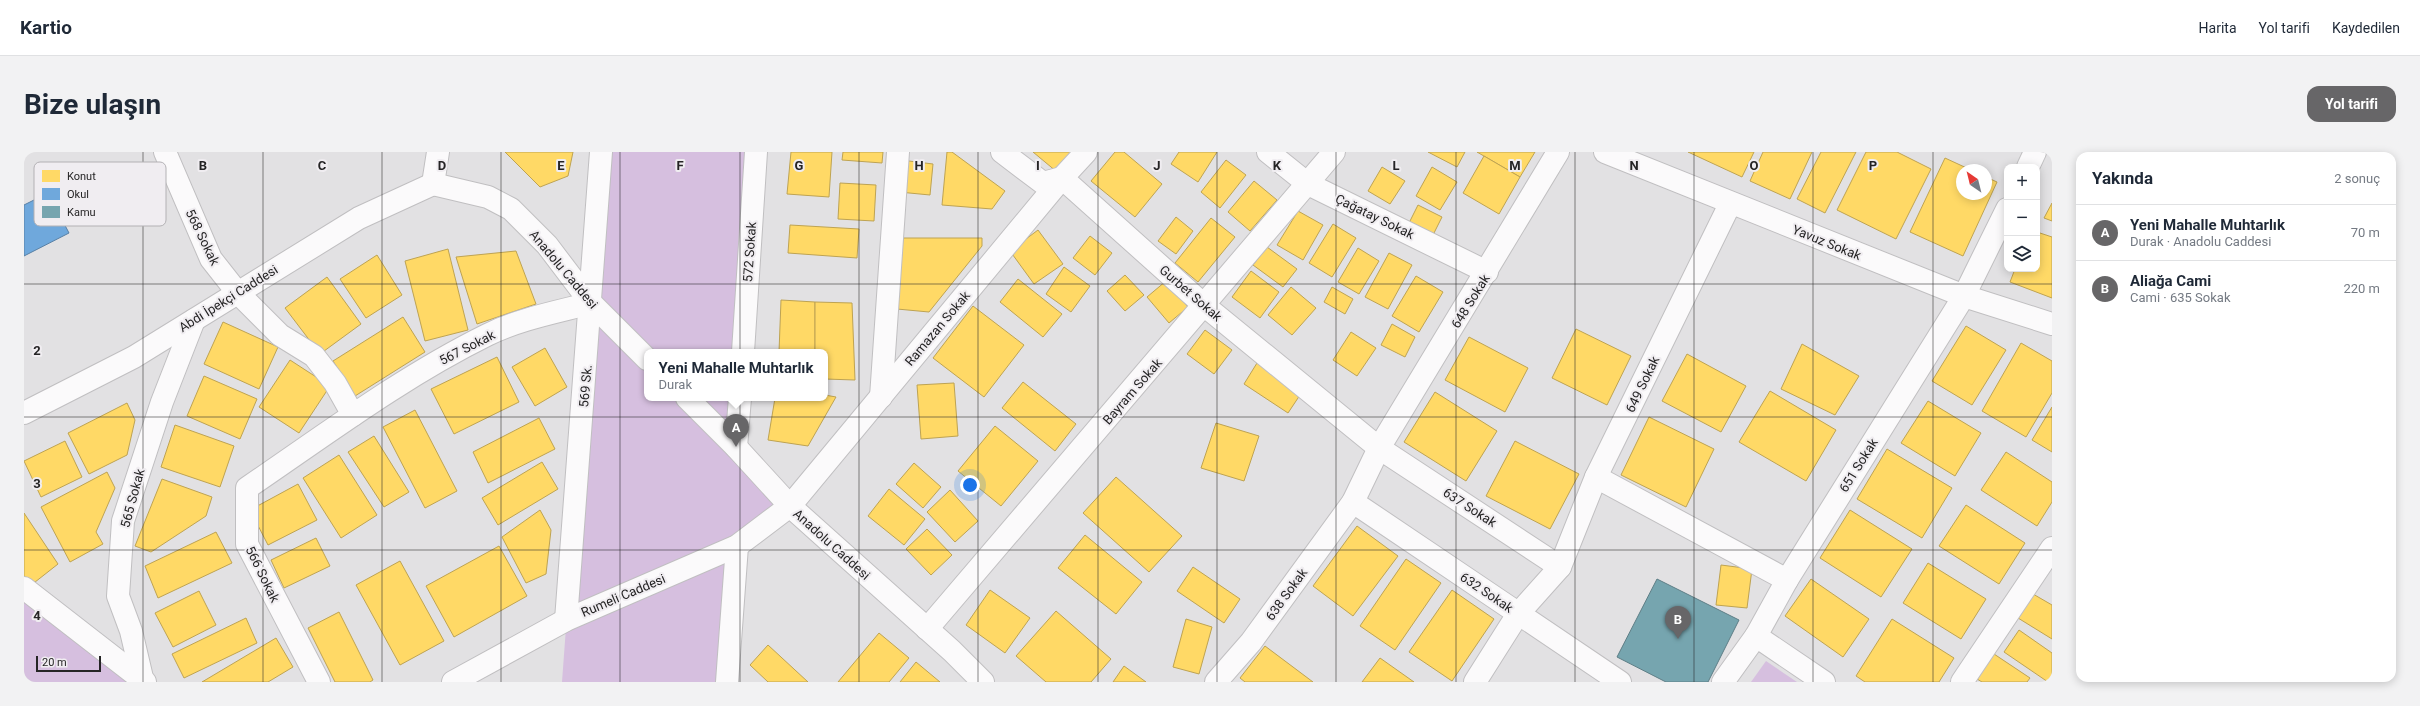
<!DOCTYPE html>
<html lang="tr">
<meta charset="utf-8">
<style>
:root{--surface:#fff;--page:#f2f2f3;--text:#1f2937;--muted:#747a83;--line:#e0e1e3;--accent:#676668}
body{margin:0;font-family:Roboto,sans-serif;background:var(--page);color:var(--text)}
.controls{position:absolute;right:12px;top:12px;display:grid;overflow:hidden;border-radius:8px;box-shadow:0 2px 10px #0003}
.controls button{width:36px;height:36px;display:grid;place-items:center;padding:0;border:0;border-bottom:1px solid var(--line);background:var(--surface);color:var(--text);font:20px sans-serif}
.compass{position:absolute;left:1932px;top:12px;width:36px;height:36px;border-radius:50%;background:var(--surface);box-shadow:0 2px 10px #0003;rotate:325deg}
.scale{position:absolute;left:12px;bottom:10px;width:65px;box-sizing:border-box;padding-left:4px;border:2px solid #252425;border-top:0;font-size:11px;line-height:14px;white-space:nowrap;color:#252425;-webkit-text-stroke:3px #f0edf1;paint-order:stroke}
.you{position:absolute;left:946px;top:333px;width:14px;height:14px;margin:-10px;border:3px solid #fff;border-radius:50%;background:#1a73e8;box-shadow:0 0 0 6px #1a73e833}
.badge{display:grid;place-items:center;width:26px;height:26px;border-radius:50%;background:var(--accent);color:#fff;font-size:13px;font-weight:700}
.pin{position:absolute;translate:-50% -33px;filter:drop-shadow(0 1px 2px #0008)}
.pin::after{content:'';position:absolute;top:21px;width:14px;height:12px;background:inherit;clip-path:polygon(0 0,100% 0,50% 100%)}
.popup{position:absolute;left:620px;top:197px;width:184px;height:52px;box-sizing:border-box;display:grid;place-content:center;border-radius:8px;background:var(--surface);filter:drop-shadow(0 1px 3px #0005);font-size:13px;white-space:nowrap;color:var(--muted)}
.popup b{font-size:15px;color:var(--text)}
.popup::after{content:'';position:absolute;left:50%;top:100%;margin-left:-8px;border:8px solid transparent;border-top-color:var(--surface)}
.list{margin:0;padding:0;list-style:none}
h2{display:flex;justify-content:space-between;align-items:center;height:52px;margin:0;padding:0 16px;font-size:17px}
h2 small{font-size:13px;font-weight:400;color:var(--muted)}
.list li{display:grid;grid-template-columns:26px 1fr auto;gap:12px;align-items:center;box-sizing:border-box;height:56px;padding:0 16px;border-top:1px solid var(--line)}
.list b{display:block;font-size:15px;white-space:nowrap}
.list p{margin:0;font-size:13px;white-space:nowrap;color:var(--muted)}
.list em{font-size:13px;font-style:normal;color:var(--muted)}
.icon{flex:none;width:22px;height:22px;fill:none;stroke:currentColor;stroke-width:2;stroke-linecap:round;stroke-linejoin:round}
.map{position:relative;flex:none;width:2028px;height:530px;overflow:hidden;border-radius:12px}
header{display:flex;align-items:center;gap:24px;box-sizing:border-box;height:56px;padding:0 20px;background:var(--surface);border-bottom:1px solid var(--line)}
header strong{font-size:19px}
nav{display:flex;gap:22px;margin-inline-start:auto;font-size:14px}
.intro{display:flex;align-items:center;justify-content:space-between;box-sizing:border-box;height:96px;padding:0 24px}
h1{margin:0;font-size:28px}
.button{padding:10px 18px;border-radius:12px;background:var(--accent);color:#fff;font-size:14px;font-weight:700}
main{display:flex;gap:24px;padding:0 24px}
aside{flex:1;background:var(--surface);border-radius:12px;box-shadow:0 2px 10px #0003}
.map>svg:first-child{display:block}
.green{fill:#d6bfdf}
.homes{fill:#ffd966;stroke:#bea352}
.schools{fill:#6fa8dc;stroke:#5980a5}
.public{fill:#76a5af;stroke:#5e7e86}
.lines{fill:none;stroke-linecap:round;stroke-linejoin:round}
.minor-casing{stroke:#c0bfc1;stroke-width:24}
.tertiary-casing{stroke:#c0bfc1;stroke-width:24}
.minor{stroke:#fbfafb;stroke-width:22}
.tertiary{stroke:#fbfafb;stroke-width:22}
.grid{fill:none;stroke:#252425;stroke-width:1;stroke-opacity:0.55}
.labels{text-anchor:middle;stroke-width:4;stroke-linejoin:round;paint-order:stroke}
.street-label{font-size:13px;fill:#252425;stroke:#f0edf1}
.key{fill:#f0edf1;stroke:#b3b1b4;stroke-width:1}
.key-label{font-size:11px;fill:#252425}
.grid-label{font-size:13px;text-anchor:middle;font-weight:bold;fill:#252425;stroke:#f0edf1;stroke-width:4;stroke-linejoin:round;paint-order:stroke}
</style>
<header>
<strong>Kartio</strong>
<nav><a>Harita</a><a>Yol tarifi</a><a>Kaydedilen</a></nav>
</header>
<div class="intro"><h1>Bize ulaşın</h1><a class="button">Yol tarifi</a></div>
<main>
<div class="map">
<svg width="2028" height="530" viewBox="0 0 2028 530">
<rect width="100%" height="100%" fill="#e2e1e3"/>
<g class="green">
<polygon points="577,0 732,0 719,200 623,200 623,246 716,246 712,295 766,354 713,394 703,530 538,530"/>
<polygon points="0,436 121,530 0,530"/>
<polygon points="1742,509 1773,530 1727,530"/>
</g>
<g class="homes">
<polygon points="481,0 549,0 544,24 516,35"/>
<polygon points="767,0 808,0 805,45 763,42"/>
<polygon points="819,0 859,0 858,11 818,8"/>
<polygon points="923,0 928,0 981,39 968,57 918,53"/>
<polygon points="1009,0 1049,0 1033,20"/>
<polygon points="1091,0 1100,0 1138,32 1111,65 1067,29"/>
<polygon points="1155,0 1193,0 1174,30 1147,12"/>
<polygon points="1404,0 1441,0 1433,15"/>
<polygon points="1453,0 1511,0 1496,25"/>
<polygon points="1664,0 1730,0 1718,25"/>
<polygon points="1739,0 1788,0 1766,47 1726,29"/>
<polygon points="1797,0 1832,0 1801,61 1773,47"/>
<polygon points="1842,0 1873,0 1907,17 1872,87 1813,58"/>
<polygon points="1460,4 1496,25 1475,62 1439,41"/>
<polygon points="1921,6 1947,18 1938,18 1938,42 1962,42 1962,25 1973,30 1939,104 1886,80"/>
<polygon points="877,8 909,12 906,43 875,40"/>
<polygon points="1202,8 1222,23 1196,56 1177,40"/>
<polygon points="1358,15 1381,29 1366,52 1344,39"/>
<polygon points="1408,15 1433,30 1416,58 1392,44"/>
<polygon points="1230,29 1253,48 1226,79 1204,60"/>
<polygon points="816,31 852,33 850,69 814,67"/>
<polygon points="2028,51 2028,69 2020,66"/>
<polygon points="1394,53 1418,65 1408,85 1384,73"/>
<polygon points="1274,59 1299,73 1279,108 1253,93"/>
<polygon points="1152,65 1169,79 1152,102 1134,89"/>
<polygon points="1187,66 1211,85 1174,130 1151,111"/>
<polygon points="1309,72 1332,86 1308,125 1285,111"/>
<polygon points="766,73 835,77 833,106 764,101"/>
<polygon points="1014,78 1039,112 1010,132 986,99"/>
<polygon points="2013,80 2028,85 2028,146 1986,130 1991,117 2013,117"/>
<polygon points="1066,84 1088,101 1071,123 1049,106"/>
<polygon points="879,86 958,86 958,94 905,160 873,157"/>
<polygon points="1243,95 1273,117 1259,135 1229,113"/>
<polygon points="1334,96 1355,109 1335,142 1314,130"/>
<polygon points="424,97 444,178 401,189 381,109"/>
<polygon points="492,99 512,152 453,172 432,105"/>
<polygon points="1365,101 1388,113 1364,157 1341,145"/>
<polygon points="353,103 378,143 342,166 316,127"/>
<polygon points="1040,115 1066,134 1047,160 1022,142"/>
<polygon points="1227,119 1255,140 1236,166 1208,145"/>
<polygon points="1101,123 1120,143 1101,159 1083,139"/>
<polygon points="1392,124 1419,140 1395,180 1368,164"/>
<polygon points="303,125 337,172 296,202 261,156"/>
<polygon points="994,127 1038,162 1019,185 976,150"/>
<polygon points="1142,129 1164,155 1145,171 1123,145"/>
<polygon points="1267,135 1292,156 1268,183 1244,163"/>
<polygon points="1308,135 1329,147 1321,162 1300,150"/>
<polygon points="757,148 791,150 791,200 755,200"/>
<polygon points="791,150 828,151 831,228 801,227 801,200 791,200"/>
<polygon points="949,154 1000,193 960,245 909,206"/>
<polygon points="379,165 401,200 331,244 309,209"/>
<polygon points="199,170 254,195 235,237 180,212"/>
<polygon points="1368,172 1391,185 1381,205 1357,193"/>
<polygon points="1942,174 1982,198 1948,253 1908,229"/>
<polygon points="1552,177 1607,204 1583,253 1528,226"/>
<polygon points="1181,178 1208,198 1190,222 1163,202"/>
<polygon points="1327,180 1352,196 1333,224 1309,208"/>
<polygon points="1445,185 1504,216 1481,260 1421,228"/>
<polygon points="1997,191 2028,209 2028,241 2002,285 1958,259"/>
<polygon points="1778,192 1835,224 1811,263 1757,237"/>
<polygon points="521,196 543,235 511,254 488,215"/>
<polygon points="1663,202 1722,234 1697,280 1638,249"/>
<polygon points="473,205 495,250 430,282 407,237"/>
<polygon points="266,208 306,234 275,281 235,255"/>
<polygon points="1233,211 1278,240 1264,261 1220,232"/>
<polygon points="180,224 233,247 216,287 163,264"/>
<polygon points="999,230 1052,272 1031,299 978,256"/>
<polygon points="930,231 934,284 897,287 893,233"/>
<polygon points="1746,239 1812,278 1782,329 1715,290"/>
<polygon points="1411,240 1473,279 1442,329 1380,290"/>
<polygon points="801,243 812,245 784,294 744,288 751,246 801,246"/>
<polygon points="1904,249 1957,281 1931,324 1877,291"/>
<polygon points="103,251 111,268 103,303 65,322 44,281"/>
<polygon points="2028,255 2028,300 2008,288"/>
<polygon points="391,258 433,339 401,356 359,275"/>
<polygon points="1625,265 1690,297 1662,355 1597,323"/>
<polygon points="515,266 531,297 464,331 449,300"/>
<polygon points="1192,271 1235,284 1220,329 1177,316"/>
<polygon points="151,273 210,294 196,335 137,315"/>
<polygon points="971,274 1014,309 977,354 934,319"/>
<polygon points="350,284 385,340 360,355 324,300"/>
<polygon points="41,289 58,325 17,345 0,309"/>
<polygon points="1491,289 1555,322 1526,377 1462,344"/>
<polygon points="1863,297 1928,336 1898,386 1833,347"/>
<polygon points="1982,300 2028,330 2028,350 2013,374 1957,338"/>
<polygon points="315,303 353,363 317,386 279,326"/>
<polygon points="518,310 534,337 474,373 458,346"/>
<polygon points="890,311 917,335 899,356 872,332"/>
<polygon points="83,320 91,336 72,380 79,392 46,410 17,355"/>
<polygon points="1092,325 1158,384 1125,420 1059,361"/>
<polygon points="138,327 188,345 182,364 127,400 111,394"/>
<polygon points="274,332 293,368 244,393 226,358"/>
<polygon points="865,337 901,367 880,393 844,364"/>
<polygon points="926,338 954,369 931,390 903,360"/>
<polygon points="1942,353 2001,391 1975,432 1915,394"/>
<polygon points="516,358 527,378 522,422 502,431 478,385"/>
<polygon points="1826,358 1888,397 1857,445 1796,406"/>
<polygon points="0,361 34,412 6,434 0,429"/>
<polygon points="1333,374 1374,404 1329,464 1289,434"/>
<polygon points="903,377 928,403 907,423 882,397"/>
<polygon points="192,380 208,411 134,446 121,414"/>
<polygon points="1061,383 1118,430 1092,462 1034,416"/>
<polygon points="292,386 306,414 260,436 247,408"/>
<polygon points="475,394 503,444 430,485 402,434"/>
<polygon points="1382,407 1417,431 1371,498 1336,474"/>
<polygon points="376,409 420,489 376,513 332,433"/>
<polygon points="1904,411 1962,447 1937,487 1879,451"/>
<polygon points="1697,413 1728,417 1723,456 1692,453"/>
<polygon points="1169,415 1216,447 1200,471 1153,439"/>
<polygon points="1787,427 1845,467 1819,505 1761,464"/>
<polygon points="966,438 1006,466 981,501 942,473"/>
<polygon points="1428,438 1470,467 1428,529 1385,500"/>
<polygon points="175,439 192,473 149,495 131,461"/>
<polygon points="2009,442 2028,453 2028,487 1994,466"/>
<polygon points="1032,459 1087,507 1067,530 1022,530 992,504"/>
<polygon points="315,460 349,528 346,530 311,530 284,476"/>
<polygon points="222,466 233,491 160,526 148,502"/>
<polygon points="1162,467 1188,475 1175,522 1149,515"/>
<polygon points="1868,467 1930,506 1915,530 1841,530 1832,524"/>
<polygon points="1995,478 2028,501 2028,530 2024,530 1980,500"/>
<polygon points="855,481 885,506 865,530 814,530"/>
<polygon points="252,486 269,515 244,530 178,530"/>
<polygon points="744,493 784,530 744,530 726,513"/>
<polygon points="1241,494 1289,530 1221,530 1216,526"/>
<polygon points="1970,502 2006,526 2003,530 1958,530 1953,527"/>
<polygon points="1356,506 1390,530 1338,530"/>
<polygon points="892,510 916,530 876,530"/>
<polygon points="1100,514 1122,530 1089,530"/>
</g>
<polygon class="schools" points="24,41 45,81 0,104 0,53"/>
<polygon class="public" points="1633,427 1715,468 1684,530 1642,530 1593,505"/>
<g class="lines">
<defs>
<g id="minor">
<polyline points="141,0 187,107 213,140 256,183 290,204 311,231 329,263"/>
<polyline points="978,0 1019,31 1038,26 1181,154 1355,296 1536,415"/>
<polyline points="1244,0 1284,32 1463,120"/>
<polyline points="1581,0 1940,144 2028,172"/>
<polyline points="2004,15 2011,0"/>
<polyline points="719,200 732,0"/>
<polyline points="857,245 874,0"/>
<polyline points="712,295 716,246"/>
<polyline points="1572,325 1763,428"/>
<polyline points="1329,350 1596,530"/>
<polyline points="766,354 1038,26 1062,0"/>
<polyline points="0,436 121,530"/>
<polyline points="542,468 577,0"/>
<polyline points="903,477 1310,0"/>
<polyline points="1732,484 1800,530"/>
<polyline points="119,530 107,479 94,444 99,369 138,250 170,168"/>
<path d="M295,530L223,392V336C301,283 378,225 463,183C495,167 533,160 567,151"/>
<polyline points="703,530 713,394"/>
<polyline points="1192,530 1227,490 1329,350 1355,296 1534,0"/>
<polyline points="1451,530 1494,462 1536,415 1572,325 1706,52"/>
<polyline points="1699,530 1732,484 1763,428 1940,144 1983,57"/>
<polyline points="1938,530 2028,396"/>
</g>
<g id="tertiary">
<polyline points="409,32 464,45 487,57 523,93 567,151 623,207"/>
<polyline points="409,32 414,0"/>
<polyline points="663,246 712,295 766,354 928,499 959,530"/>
<polyline points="0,261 110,205 335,66 409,32"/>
<polyline points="429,530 542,468 713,394 766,354"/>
</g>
</defs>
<use href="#minor" class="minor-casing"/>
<use href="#tertiary" class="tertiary-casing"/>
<use href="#minor" class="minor"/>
<use href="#tertiary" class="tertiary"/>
</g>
<path class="grid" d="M119,0V530M239,0V530M358,0V530M477,0V530M596,0V530M716,0V530M835,0V530M954,0V530M1074,0V530M1193,0V530M1312,0V530M1432,0V530M1551,0V530M1670,0V530M1789,0V530M1909,0V530M0,132H2028M0,265H2028M0,398H2028"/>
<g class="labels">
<g class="street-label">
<text transform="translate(1351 64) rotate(26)" y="5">Çağatay Sokak</text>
<text transform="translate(179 85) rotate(64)" y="5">568 Sokak</text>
<text transform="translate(1803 90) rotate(22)" y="5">Yavuz Sokak</text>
<text transform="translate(725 100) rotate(-86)" y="5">572 Sokak</text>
<text transform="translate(540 117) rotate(50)" y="5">Anadolu Caddesi</text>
<text transform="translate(1167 141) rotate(41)" y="5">Gurbet Sokak</text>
<text transform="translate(204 146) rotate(-32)" y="5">Abdi İpekçi Caddesi</text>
<text transform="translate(1446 149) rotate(-58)" y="5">648 Sokak</text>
<text transform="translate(913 176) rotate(-50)" y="5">Ramazan Sokak</text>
<text transform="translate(443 195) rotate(-27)" y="5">567 Sokak</text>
<text transform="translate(1618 232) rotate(-64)" y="5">649 Sokak</text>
<text transform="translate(561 234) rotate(-85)" y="5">569 Sk.</text>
<text transform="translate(1108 239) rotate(-49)" y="5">Bayram Sokak</text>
<text transform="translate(1834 313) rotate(-58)" y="5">651 Sokak</text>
<text transform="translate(108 346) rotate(-75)" y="5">565 Sokak</text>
<text transform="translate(1446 355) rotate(33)" y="5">637 Sokak</text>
<text transform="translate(808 392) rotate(42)" y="5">Anadolu Caddesi</text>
<text transform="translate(239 422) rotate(64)" y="5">566 Sokak</text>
<text transform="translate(1463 440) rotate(34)" y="5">632 Sokak</text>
<text transform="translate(1262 442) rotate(-54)" y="5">638 Sokak</text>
<text transform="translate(599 443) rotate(-23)" y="5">Rumeli Caddesi</text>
</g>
</g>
<rect x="10" y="10" width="132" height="64" rx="6" class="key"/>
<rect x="18" y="18" width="18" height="12" fill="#ffd966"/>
<rect x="18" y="36" width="18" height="12" fill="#6fa8dc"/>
<rect x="18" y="54" width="18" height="12" fill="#76a5af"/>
<g class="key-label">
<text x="43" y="28">Konut</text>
<text x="43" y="46">Okul</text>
<text x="43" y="64">Kamu</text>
</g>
<g class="grid-label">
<text x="179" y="18">B</text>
<text x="298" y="18">C</text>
<text x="418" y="18">D</text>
<text x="537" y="18">E</text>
<text x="656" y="18">F</text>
<text x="775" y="18">G</text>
<text x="895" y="18">H</text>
<text x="1014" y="18">I</text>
<text x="1133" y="18">J</text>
<text x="1253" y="18">K</text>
<text x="1372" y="18">L</text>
<text x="1491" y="18">M</text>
<text x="1610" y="18">N</text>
<text x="1730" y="18">O</text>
<text x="1849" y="18">P</text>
<text x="13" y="203">2</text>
<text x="13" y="336">3</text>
<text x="13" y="468">4</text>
</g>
</svg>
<div class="controls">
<button>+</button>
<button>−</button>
<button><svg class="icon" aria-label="layers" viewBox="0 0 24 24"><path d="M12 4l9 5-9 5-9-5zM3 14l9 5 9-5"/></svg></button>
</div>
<svg class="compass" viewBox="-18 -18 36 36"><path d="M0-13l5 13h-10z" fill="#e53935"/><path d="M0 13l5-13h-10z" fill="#747a83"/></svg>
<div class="scale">20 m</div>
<div class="you"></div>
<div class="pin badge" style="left:712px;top:295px">A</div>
<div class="popup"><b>Yeni Mahalle Muhtarlık</b>Durak</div>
<div class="pin badge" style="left:1654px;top:487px">B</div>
</div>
<aside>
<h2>Yakında<small>2 sonuç</small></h2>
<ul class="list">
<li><span class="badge">A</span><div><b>Yeni Mahalle Muhtarlık</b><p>Durak · Anadolu Caddesi</p></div><em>70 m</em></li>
<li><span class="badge">B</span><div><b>Aliağa Cami</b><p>Cami · 635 Sokak</p></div><em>220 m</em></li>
</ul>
</aside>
</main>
